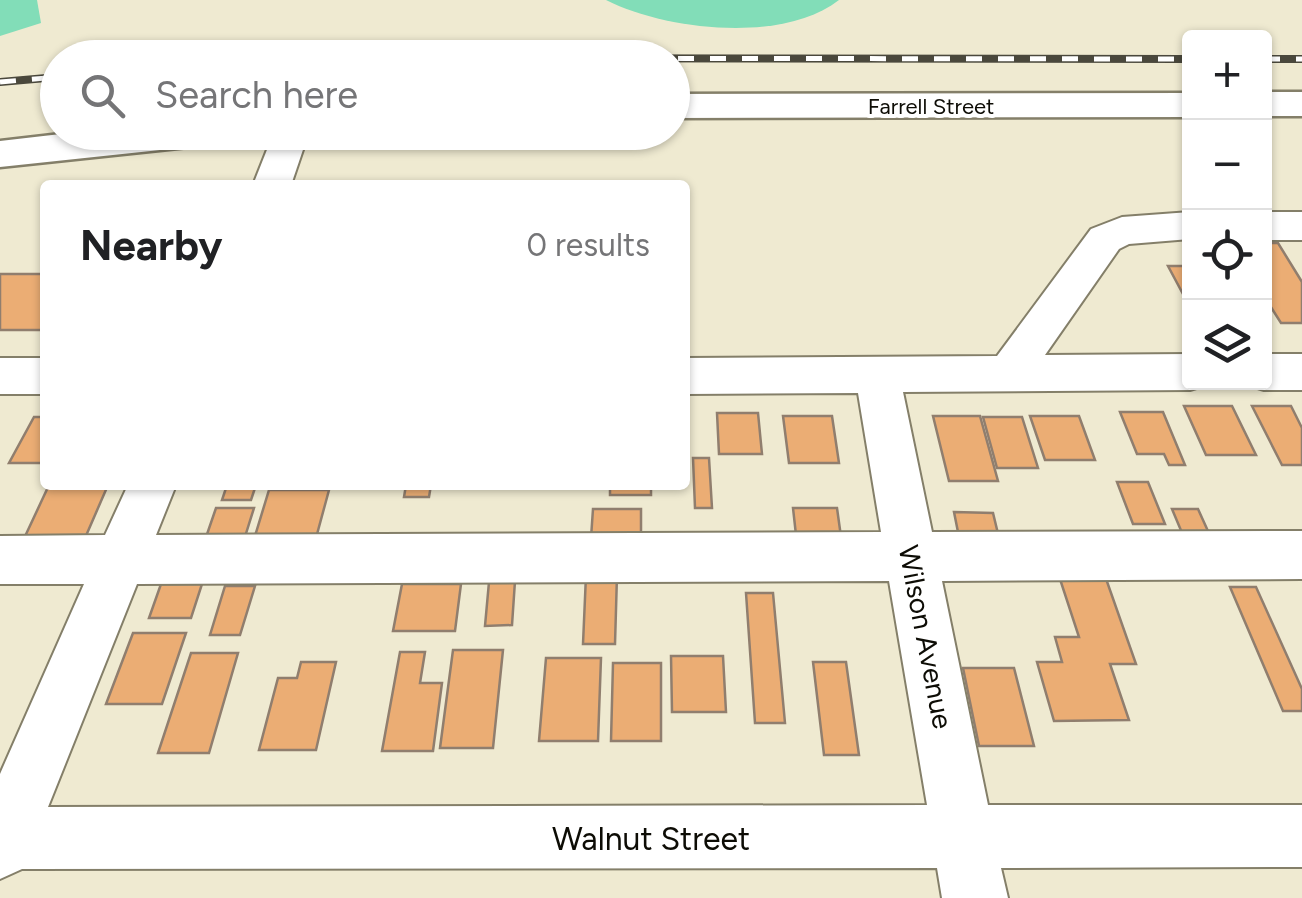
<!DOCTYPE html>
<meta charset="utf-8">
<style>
:root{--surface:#fff;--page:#f2f2f2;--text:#202124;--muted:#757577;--line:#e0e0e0}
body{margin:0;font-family:Figtree,sans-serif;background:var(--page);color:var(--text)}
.controls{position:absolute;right:30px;top:30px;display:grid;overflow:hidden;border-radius:10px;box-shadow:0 2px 8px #0004}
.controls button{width:90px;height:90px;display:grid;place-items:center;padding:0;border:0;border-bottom:2px solid var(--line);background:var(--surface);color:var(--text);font:50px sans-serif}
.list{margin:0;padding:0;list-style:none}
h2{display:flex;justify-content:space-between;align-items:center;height:130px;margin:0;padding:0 40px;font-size:42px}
h2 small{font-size:32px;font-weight:400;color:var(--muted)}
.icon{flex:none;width:55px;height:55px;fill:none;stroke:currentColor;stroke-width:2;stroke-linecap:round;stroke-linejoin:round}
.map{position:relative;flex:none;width:1302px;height:898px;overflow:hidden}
.search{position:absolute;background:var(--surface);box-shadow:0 2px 8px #0004;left:40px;top:40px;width:650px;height:110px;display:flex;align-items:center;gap:25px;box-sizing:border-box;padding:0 35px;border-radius:55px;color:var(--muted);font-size:38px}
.panel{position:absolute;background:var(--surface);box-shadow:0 2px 8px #0004;left:40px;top:180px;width:650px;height:310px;border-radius:10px}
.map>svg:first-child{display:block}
.water{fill:#82ddb8}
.building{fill:#ebad74;stroke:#907e6e;stroke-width:2.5}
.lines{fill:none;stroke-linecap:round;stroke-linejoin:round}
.minor-casing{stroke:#847f69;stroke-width:4}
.major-casing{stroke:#847f69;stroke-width:5}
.minor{fill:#fff;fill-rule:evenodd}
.major{fill:#fff;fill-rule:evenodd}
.rail-casing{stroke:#4a483c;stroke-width:8}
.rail{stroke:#fff;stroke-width:5;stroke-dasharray:16;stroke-linecap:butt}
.labels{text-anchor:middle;stroke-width:8;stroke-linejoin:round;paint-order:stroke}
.far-street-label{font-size:22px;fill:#0d0c05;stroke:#fff}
.street-label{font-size:28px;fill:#0d0c05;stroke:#fff}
.near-street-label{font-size:32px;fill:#0d0c05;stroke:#fff}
</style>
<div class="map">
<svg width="1302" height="898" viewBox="0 0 1302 898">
<rect width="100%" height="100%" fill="#efead1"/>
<g class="water">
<polygon points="0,0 37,0 41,23 0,36"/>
<path d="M606,0H839C783,44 665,30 606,0Z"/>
</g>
<g class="building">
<polygon points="1264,243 1278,243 1302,282 1302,323 1281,323 1264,296"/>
<polygon points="1168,266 1190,266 1190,294 1183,294"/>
<rect x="0" y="274" width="45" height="56"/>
<polygon points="1184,406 1232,406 1256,455 1206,455"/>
<polygon points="1252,406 1291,406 1302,428 1302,465 1282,465"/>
<polygon points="1120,412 1163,412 1185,465 1169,465 1164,454 1137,454"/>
<polygon points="717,413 758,413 762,454 719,454"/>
<polygon points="783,416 832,416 839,463 789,463"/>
<polygon points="933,416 980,416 998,481 949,481"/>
<polygon points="1030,416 1079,416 1095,460 1045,460"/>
<polygon points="34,417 45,417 45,463 9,463"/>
<polygon points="983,417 1022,417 1038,468 997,468"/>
<polygon points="693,458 709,458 712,508 695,508"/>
<polygon points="1117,482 1148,482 1165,524 1133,524"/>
<polygon points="49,485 108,485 82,545 21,545"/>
<polygon points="227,485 256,485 251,500 222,500"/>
<polygon points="406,485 431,485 429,497 404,497"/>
<rect x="610" y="485" width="41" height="10"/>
<polygon points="269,490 329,490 313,549 251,549"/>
<polygon points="216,508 254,508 243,543 204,543"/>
<polygon points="793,508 837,508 842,544 797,544"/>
<polygon points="593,509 641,509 641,538 591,538"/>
<polygon points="1172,509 1198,509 1212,540 1185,540"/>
<polygon points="954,512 993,513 1000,542 960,542"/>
<polygon points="1058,573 1104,573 1136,664 1110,664 1129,720 1054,721 1037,662 1062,662 1055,637 1079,637"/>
<polygon points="586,575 617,575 615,644 583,644"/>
<polygon points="515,581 512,625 485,626 489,582"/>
<polygon points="161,584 202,584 191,618 149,618"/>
<polygon points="402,584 461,584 455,631 393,631"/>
<polygon points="225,586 255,586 240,635 210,635"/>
<polygon points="1230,587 1256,587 1302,689 1302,711 1283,711"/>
<polygon points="746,593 773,593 785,723 755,723"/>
<polygon points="133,633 186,633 162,704 106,704"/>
<polygon points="453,650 503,650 493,748 440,748"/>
<polygon points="400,652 425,652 420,683 442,683 433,751 382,751"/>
<polygon points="191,653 238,653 209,753 158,753"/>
<polygon points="671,656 723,656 726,712 672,712"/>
<polygon points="546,658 601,658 598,741 539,741"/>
<polygon points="301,662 336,662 316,750 259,750 278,678 297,678"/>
<polygon points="813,662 846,662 859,755 824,755"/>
<polygon points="613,663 661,663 661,741 611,741"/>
<polygon points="963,668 1014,668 1034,746 979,746"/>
</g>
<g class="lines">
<defs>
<g id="minor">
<polygon points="274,132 309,132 291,185 253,185"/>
<path d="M1190,212V239L1129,244L1119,249L1045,355L1190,354V382L1206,385L1190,390L903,392L932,532L1302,531V579L942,581L988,805H1302V867L1001,868L1008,898H942L937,868L22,869L0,879V774L84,584H0V536L105,535L128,485H176L156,535L881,532L858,393L685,394V358L997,356L1091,229L1122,217ZM889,581L927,805L48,807L137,584Z"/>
<rect x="1264" y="212" width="38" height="28"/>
<polygon points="1264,354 1302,354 1302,390 1264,390 1248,385 1264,382"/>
<rect x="0" y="358" width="45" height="36"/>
</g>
<g id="major">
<rect x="1264" y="92" width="38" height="24"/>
<polygon points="1190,93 1190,117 672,118 672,94"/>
<polygon points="78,132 227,132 221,141 207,145 0,167 0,141"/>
</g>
</defs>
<use href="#minor" class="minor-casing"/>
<use href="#major" class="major-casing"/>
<use href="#minor" class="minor"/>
<use href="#major" class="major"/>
<defs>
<g id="rail">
<polyline points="358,58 1190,59"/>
<polyline points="1264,59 1302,59"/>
<polyline points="0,82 58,77"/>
</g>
</defs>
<use href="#rail" class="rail-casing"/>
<use href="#rail" class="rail"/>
</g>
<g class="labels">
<g class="far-street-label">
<text x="931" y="114">Farrell Street</text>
</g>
<g class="street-label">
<text transform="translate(926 637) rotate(79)" y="10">Wilson Avenue</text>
</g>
<g class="near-street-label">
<text x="651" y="850">Walnut Street</text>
</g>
</g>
</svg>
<div class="controls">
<button>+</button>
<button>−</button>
<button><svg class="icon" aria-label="locate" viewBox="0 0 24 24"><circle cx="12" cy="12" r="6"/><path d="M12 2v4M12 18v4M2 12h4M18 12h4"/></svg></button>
<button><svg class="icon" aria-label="layers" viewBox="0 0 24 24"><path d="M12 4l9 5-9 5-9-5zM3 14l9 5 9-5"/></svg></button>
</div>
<div class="search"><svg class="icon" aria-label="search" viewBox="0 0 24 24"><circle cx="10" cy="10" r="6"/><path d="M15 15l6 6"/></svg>Search here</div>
<section class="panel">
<h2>Nearby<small>0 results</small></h2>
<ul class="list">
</ul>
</section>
</div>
